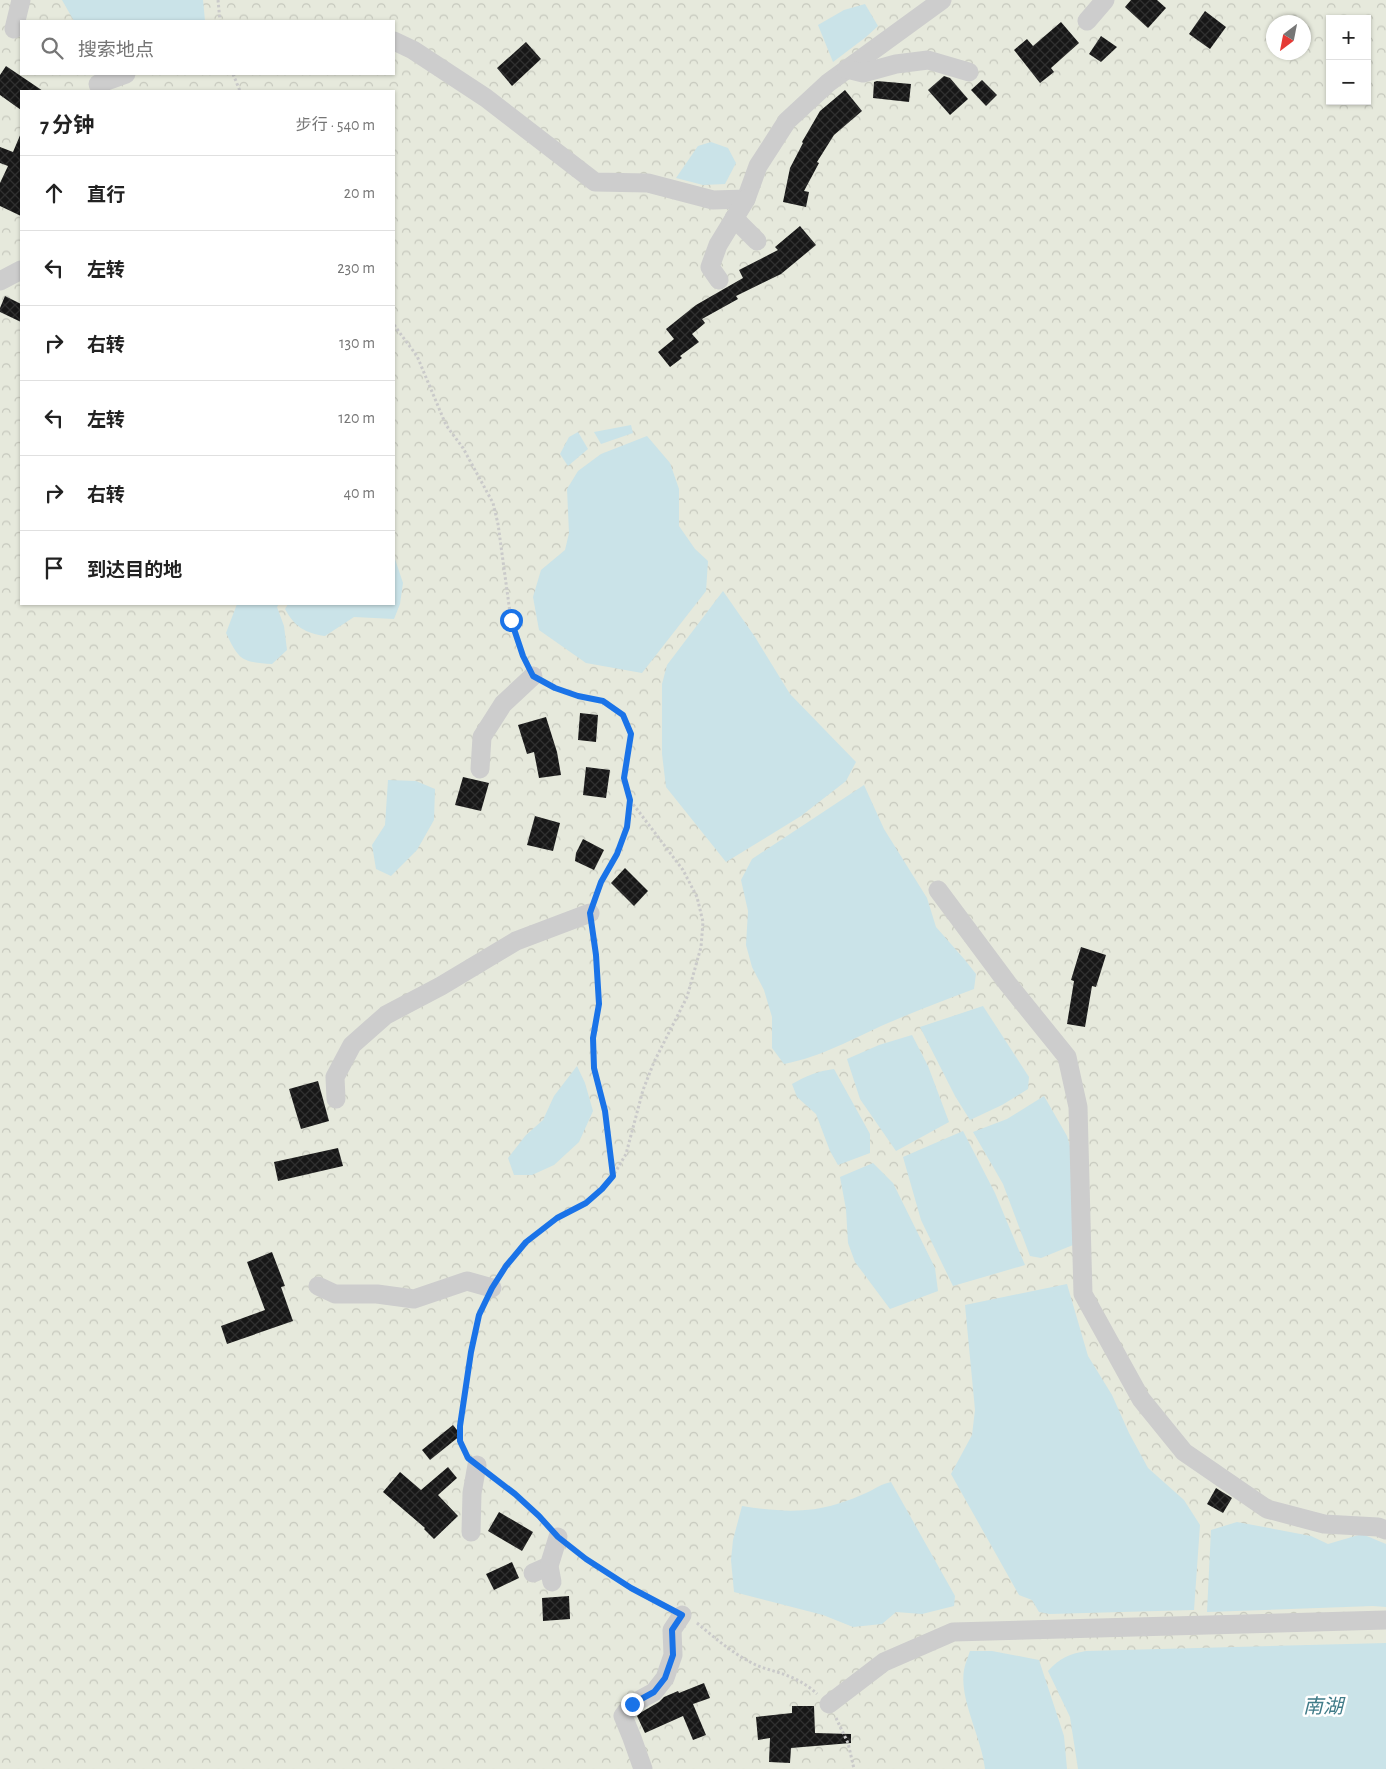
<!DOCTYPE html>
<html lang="zh">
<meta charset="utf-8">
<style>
:root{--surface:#fff;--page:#f2f2f2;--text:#222;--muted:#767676;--line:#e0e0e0}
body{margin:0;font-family:"Alegreya Sans","Noto Sans SC",sans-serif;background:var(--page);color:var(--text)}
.controls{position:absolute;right:15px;top:15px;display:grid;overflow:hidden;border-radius:0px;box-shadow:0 1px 4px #0004}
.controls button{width:45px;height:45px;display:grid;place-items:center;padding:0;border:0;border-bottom:1px solid var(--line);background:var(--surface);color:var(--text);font:25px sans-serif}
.compass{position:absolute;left:1266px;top:15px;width:45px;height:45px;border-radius:50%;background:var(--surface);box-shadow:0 1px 4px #0004;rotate:212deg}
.stop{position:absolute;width:15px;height:15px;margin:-11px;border:4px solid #1a73e8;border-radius:50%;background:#fff}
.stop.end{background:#1a73e8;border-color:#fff;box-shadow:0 1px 5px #0008}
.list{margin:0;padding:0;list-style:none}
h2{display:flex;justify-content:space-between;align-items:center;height:65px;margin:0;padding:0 20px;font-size:21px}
h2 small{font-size:16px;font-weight:400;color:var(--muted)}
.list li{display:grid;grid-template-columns:32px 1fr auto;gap:15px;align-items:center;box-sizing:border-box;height:75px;padding:0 20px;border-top:1px solid var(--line)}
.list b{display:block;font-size:19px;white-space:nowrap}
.list em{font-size:16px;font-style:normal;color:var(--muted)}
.icon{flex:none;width:28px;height:28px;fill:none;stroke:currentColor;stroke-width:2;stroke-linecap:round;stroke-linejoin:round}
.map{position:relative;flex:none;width:1386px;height:1769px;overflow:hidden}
.search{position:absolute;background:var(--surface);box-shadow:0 1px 4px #0004;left:20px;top:20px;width:375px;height:55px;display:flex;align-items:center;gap:12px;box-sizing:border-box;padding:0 18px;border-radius:0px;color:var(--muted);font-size:19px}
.panel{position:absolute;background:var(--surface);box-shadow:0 1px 4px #0004;left:20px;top:90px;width:375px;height:515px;border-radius:0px}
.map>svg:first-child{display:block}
.park{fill:url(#park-crowns);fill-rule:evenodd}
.water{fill:#cae3e8}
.building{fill:url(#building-cross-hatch)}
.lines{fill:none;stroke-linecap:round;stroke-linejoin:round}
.path{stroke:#cacaca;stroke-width:3;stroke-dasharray:2.5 2.5;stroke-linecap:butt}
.street{stroke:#cdcdcd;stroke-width:19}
.route{stroke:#1a73e8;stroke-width:6}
.labels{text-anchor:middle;stroke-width:5;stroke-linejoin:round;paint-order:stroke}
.water-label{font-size:20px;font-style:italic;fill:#407b88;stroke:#fff}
</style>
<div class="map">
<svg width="1386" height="1769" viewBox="0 0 1386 1769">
<defs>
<pattern id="park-crowns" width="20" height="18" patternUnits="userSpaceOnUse" patternTransform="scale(1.25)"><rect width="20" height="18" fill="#e6e9dc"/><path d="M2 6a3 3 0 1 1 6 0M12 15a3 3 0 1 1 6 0" fill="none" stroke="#c6c8bd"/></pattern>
<pattern id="building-cross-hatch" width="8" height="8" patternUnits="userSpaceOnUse" patternTransform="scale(1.25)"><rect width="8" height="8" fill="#171717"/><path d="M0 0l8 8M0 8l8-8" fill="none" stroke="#303030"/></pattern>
</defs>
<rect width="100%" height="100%" fill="#fff"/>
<path class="park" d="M0,0H1386V1769H0ZM1330,19H1367V101H1330ZM21,21H394V74H21ZM1274,22H1304V52H1274ZM21,91H394V604H21Z"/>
<g class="water">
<polygon points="62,0 203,0 205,21 74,21"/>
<polygon points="865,4 878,26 866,37 833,62 818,25 844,10"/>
<polygon points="711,142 728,148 736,163 725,184 703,185 676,178 698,146"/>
<polygon points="631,425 633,433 601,444 594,432"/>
<polygon points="578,432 588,449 568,466 560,454 569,437"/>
<polygon points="647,436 670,463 679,489 679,526 695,549 708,561 706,591 642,673 586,663 539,630 533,597 541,570 565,550 569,533 567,489 578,471 601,454"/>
<path d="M394,556L403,583L400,604L394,619L354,617L325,636C305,633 295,627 285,609L288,604H394Z"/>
<polygon points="723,591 755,637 790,694 856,762 846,781 801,816 726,862 666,787 662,754 662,684 667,665"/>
<path d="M237,604H279L277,607L284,626L287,650L272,664C241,662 239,660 226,633Z"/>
<polygon points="388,780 416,781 435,789 434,820 417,850 391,876 376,869 372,845 385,825"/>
<path d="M864,785L884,829L927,898L936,927L965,960L976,974L974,989C945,1000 916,1011 888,1023C854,1038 821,1057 784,1064L772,1048V1017L764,990L752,967L746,945L748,911L741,880L752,859Z"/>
<polygon points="983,1006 1029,1077 1028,1089 1002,1105 970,1120 955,1096 920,1027"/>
<polygon points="912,1035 928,1066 949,1122 896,1151 860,1099 847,1059 879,1045"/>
<polygon points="577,1066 585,1083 593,1111 579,1142 554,1165 532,1175 514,1175 508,1158 526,1135 543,1120 554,1096"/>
<path d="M834,1069L870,1134V1153L838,1165L830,1151L816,1114L797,1097L792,1084C806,1076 818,1071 834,1069Z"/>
<polygon points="1044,1096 1067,1136 1076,1166 1073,1245 1041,1258 1030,1256 1003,1184 973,1132 1007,1119"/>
<polygon points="963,1131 995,1193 1025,1265 953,1286 921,1220 903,1157"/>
<polygon points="873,1163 893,1183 935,1268 938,1291 890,1309 855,1262 848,1243 846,1209 840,1177"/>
<polygon points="1067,1284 1088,1356 1112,1395 1129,1433 1148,1468 1184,1500 1200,1525 1194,1610 1050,1614 1039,1612 1032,1600 1019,1595 951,1474 972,1435 975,1410 965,1305"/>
<path d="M891,1482L955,1596L954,1606L922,1614L896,1612L882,1624L853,1627L823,1615L734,1592L731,1560L733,1540L742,1506C774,1511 805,1514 837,1504C847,1501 857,1497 866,1493C875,1489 881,1484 891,1482Z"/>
<polygon points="1237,1522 1311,1536 1328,1544 1362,1534 1386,1544 1386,1607 1373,1606 1207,1612 1211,1530"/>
<path d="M1386,1643V1769H1078L1070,1717L1048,1671C1060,1658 1069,1654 1086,1651Z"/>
<path d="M970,1651H992L1039,1660L1064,1736L1067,1769H985C982,1738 959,1700 964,1670C965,1664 968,1657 970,1651Z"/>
</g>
<g class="building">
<polygon points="1131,0 1157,0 1166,8 1148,28 1125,7"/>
<polygon points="1205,11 1226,27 1210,49 1189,34"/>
<polygon points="1061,22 1079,43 1051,68 1054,72 1040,83 1014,50 1027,39 1033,46"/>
<polygon points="1101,36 1117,47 1101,62 1089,54"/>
<polygon points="526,42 541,59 512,86 497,68"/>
<polygon points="6,66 43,91 21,91 21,110 0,95 0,75"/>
<polygon points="944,76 950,78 968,99 950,115 928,90"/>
<polygon points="982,80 997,95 986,106 971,90"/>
<polygon points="877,81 911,84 909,102 873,98 874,82"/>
<polygon points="845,90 862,111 834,135 817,162 819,163 804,191 809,192 806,207 783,202 790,168 803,143 802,142 820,111"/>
<polygon points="21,133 21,216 0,206 0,183 8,166 0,163 0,147 13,152"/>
<polygon points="800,226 816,245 781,274 736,296 738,299 702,319 705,323 692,334 699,342 680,356 682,358 670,367 658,352 674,339 666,329 696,305 743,278 739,270 778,250 775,247"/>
<polygon points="5,296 21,304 21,322 0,312 0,308"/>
<polygon points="580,713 598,715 596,742 578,740"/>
<polygon points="546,717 557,752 561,775 539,778 534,752 527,754 518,725"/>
<polygon points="586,767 610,770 606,798 583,795"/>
<polygon points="463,777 489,783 481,811 455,805"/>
<polygon points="535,816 560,823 553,851 527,845"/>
<polygon points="583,839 604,850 594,870 575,861 576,853"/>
<polygon points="625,868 648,891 634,906 611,883"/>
<polygon points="1081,947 1106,955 1096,987 1092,986 1085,1027 1067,1024 1074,981 1071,980"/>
<polygon points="318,1081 329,1121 301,1129 289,1089"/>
<polygon points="338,1148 343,1166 278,1181 274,1162"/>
<polygon points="272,1252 285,1286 281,1287 293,1321 227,1344 221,1326 265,1310 247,1262"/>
<polygon points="453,1425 461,1435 430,1460 422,1450"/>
<polygon points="448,1467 457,1478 438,1495 458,1516 434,1539 424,1529 425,1528 383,1492 400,1472 421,1490"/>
<polygon points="1216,1488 1232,1498 1223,1513 1207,1504"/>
<polygon points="499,1512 533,1532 522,1551 488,1531"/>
<polygon points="512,1562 519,1578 494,1590 486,1574"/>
<polygon points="569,1596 570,1619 543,1621 542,1598"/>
<polygon points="704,1683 710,1698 693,1704 706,1735 693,1740 683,1716 645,1733 637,1716 640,1713 659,1702 664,1697 678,1691 679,1693"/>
<polygon points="792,1706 814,1706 815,1733 851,1734 851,1743 791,1748 790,1763 769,1762 770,1738 758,1740 756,1717 792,1713"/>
</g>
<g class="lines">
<g class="path">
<polyline points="218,0 220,21"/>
<polyline points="233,74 240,91"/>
<polyline points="394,325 417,356 446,425 463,448 493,503 498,524 511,620 526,662"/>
<path d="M596,897C601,882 610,869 617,855C626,837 628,820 630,801"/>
<polyline points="592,930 596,955 599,1004 593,1038 594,1069 605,1111 613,1176"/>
<polyline points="500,1275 506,1266 526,1242 557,1218 586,1203 602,1189 613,1176 626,1154 643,1090 654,1062 687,997 701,947 703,922 697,897 683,870 630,800 624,778 631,733 623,715 603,701 578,696 547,684"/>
<polyline points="466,1454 460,1441 460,1426 471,1352 479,1315 485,1302"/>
<polyline points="491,1476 515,1494 548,1526"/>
<path d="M571,1547C601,1571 634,1588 668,1607"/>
<path d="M697,1623C715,1638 732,1653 754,1664C762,1668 771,1670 780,1673C793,1677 807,1684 817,1694"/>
<polyline points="836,1718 848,1743 854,1769"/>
</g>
<g class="street">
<polyline points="1087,21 1105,0"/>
<polyline points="14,29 21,0"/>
<polyline points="394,41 413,50 486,98 595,182 648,183 713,200 746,199 758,166 787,121 828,83 942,0"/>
<polyline points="847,69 863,73 896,64 928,60 969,72"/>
<polyline points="101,91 98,84 126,74"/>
<polyline points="734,218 757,241"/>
<polyline points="719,280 710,267 718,245 746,199"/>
<polyline points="0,281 21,270"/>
<polyline points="480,769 482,737 503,704 533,676"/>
<polyline points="938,890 1008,984 1067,1057 1078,1107 1083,1294 1141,1399 1184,1452 1267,1509 1324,1524 1378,1527 1386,1530"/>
<polyline points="336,1099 335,1077 352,1045 386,1015 441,986 516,941 590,913"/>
<polyline points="318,1286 335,1294 377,1294 414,1299 467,1281 492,1288"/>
<polyline points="471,1532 472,1493 477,1465"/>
<polyline points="533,1573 549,1566"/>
<polyline points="552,1582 549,1566 558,1537"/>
<polyline points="829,1704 884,1662 953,1632 1386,1620"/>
<polyline points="643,1769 632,1738 623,1716 632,1704 654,1692 665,1678 673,1655 672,1630 682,1615"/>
</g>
</g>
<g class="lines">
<polyline class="route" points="511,620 523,656 533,676 555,688 578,696 603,701 623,715 631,734 624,778 630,800 627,827 617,854 601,882 590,913 596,955 599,1004 593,1038 594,1068 605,1111 613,1176 602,1189 586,1203 557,1218 526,1242 506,1266 492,1288 479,1315 471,1352 460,1426 460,1441 468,1458 515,1494 539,1516 558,1537 586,1559 631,1588 682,1615 672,1630 673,1655 665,1678 654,1692 632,1704"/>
</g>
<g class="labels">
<g class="water-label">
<text x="1323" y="1713">南湖</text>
</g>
</g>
</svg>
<div class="controls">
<button>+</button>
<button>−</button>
</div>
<svg class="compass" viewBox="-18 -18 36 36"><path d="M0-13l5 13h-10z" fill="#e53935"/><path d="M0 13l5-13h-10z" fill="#767676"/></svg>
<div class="stop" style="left:511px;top:620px"></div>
<div class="stop end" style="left:632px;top:1704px"></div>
<div class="search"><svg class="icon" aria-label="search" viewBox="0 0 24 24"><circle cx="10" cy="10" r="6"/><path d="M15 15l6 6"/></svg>搜索地点</div>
<section class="panel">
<h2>7 分钟<small>步行 · 540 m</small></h2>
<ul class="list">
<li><svg class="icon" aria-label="ahead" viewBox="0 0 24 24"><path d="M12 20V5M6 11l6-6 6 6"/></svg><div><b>直行</b></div><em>20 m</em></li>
<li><svg class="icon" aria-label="left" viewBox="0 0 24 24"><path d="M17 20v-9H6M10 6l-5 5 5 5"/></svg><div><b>左转</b></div><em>230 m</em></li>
<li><svg class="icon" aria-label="right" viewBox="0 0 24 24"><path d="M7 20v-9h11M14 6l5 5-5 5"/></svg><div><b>右转</b></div><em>130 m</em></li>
<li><svg class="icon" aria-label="left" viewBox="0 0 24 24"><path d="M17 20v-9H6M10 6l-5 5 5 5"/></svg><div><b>左转</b></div><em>120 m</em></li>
<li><svg class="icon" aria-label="right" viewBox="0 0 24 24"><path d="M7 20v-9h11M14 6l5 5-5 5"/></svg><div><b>右转</b></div><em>40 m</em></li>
<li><svg class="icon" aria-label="arrive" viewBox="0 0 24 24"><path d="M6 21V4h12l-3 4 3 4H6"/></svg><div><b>到达目的地</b></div></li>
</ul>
</section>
</div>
